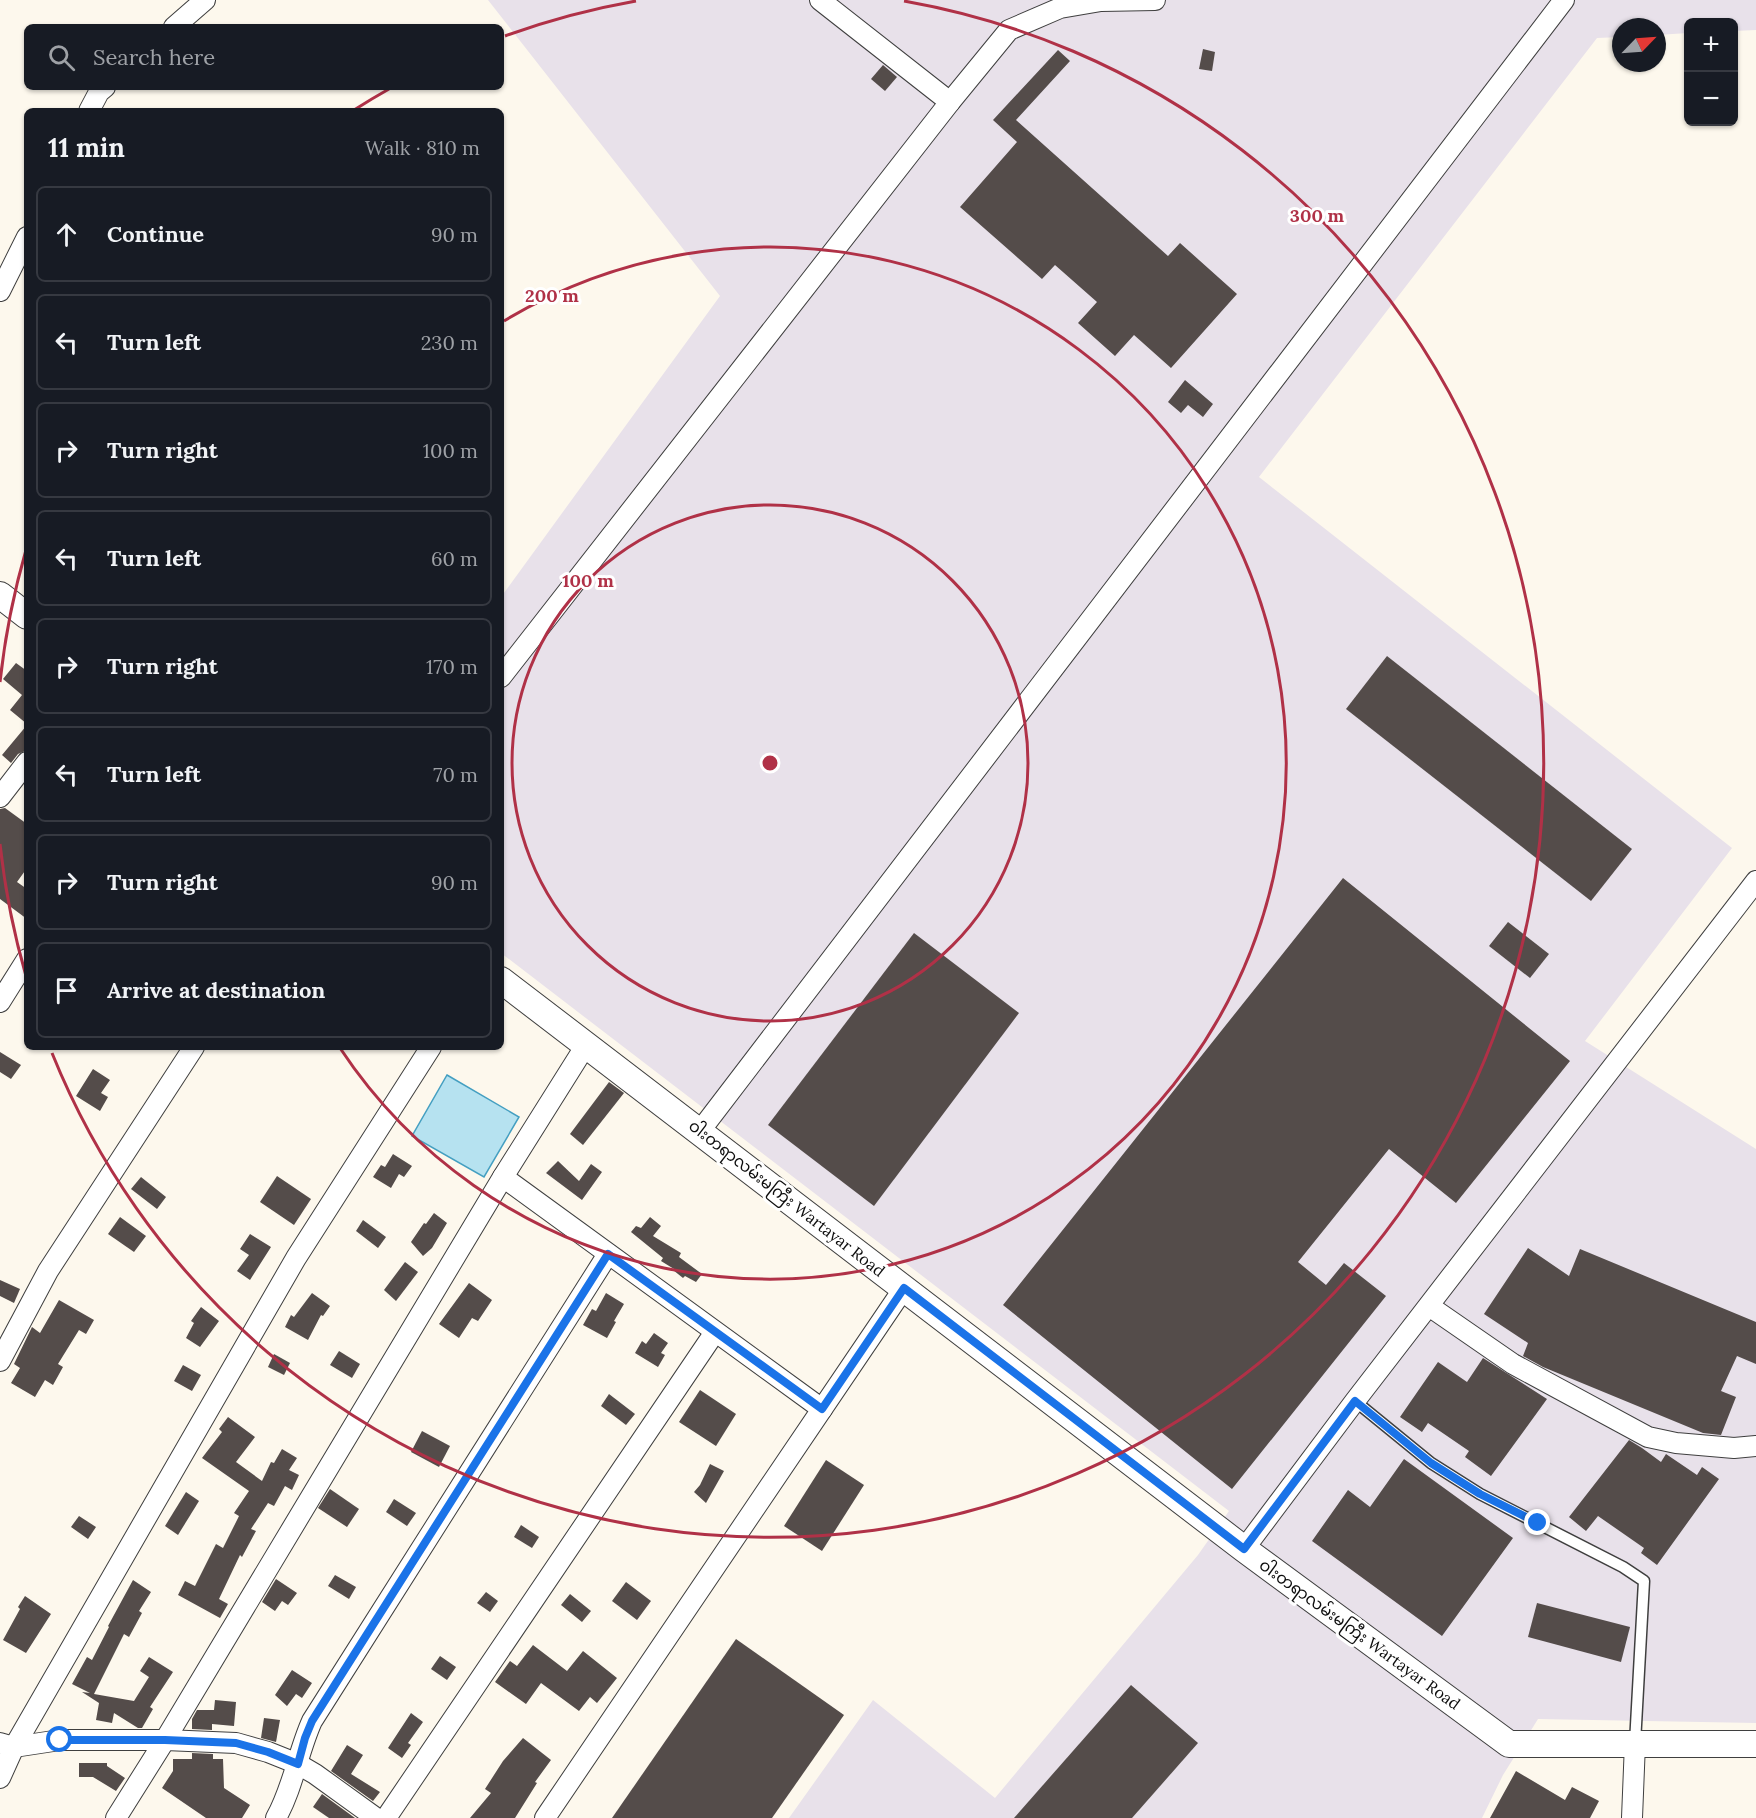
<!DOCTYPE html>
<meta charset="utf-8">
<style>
:root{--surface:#171b24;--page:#20242c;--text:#f1f3f6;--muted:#9ea1a6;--line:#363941}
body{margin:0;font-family:Lora,"Noto Sans Myanmar",serif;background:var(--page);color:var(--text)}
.controls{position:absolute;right:18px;top:18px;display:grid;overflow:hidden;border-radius:9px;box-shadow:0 2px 4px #0004}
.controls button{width:54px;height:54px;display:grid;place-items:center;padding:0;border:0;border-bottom:2px solid var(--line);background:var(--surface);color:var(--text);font:30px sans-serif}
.compass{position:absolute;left:1612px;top:18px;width:54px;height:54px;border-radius:50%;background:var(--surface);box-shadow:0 2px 4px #0004;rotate:65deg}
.stop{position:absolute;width:18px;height:18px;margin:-14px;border:4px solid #1a73e8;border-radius:50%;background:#fff}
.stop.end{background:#1a73e8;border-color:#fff;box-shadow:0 2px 6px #0008}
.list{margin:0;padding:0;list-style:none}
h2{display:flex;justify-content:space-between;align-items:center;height:78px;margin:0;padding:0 24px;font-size:26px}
h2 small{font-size:20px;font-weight:400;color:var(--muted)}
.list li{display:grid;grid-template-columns:39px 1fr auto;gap:18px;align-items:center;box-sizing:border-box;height:96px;margin:0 12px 12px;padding:0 12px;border:2px solid var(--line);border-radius:9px}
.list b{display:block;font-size:22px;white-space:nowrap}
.list em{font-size:20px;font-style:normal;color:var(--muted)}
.icon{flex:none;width:33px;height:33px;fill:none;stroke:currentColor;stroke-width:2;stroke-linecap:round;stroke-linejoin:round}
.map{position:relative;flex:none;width:1756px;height:1818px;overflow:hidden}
.search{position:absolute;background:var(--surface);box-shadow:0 2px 4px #0004;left:24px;top:24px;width:480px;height:66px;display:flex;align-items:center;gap:15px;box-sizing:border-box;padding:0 21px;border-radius:9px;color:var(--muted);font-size:22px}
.panel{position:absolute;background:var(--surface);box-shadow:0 2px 4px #0004;left:24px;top:108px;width:480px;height:942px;border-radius:9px}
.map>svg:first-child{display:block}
.industrial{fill:#e8e1ea}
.water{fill:#b6e2f0;stroke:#449fc1;stroke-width:1.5}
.building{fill:#544c4a}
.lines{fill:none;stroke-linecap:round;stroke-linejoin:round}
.service-casing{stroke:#3f3f3f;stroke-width:13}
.minor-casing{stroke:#3f3f3f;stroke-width:22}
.tertiary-casing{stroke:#3f3f3f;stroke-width:28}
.service{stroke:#fff;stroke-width:10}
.minor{stroke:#fff;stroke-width:20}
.tertiary{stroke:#fff;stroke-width:26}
.route{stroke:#1a73e8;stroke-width:8}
.ring{fill:none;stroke:#b03147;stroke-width:3}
.labels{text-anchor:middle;stroke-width:6;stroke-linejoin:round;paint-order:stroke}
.street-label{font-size:16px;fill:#0c0c0c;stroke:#fff}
.centre{fill:#b03147;stroke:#fff;stroke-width:3}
.ring-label{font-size:18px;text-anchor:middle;font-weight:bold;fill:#b03147;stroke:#fff;stroke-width:6;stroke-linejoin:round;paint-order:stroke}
</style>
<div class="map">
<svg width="1756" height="1818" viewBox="0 0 1756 1818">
<rect width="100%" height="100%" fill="#fdf8ed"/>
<polygon class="industrial" points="488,0 1756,0 1756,30 1734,31 1734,22 1688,22 1688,33 1657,35 1657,27 1621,27 1621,37 1597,38 1259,477 1732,848 1585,1041 1756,1149 1756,1723 1538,1719 1503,1775 1482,1818 789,1818 873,1700 995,1798 1198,1555 1229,1511 501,953 501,597 720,296"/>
<polygon class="water" points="447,1075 519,1117 484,1177 412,1136"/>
<g class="building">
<polygon points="1203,49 1215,52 1212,71 1199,69"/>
<polygon points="1058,50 1070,61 1016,120 1168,256 1180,243 1237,294 1171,368 1134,335 1115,356 1078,323 1097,302 1055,265 1042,279 960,207 1017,142 993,120"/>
<polygon points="883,65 897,77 885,91 871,79"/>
<polygon points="1185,380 1213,404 1203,417 1188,405 1181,413 1168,402"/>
<polygon points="1387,656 1632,849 1591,901 1346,709"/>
<polygon points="16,663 27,671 27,724 10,710 22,695 3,679"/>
<polygon points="27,725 27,750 18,754 11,763 2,755"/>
<polygon points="5,808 27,824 27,868 17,882 27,889 27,919 0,899 0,809"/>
<polygon points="1343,878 1570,1061 1456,1203 1389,1149 1298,1262 1326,1285 1344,1263 1386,1296 1232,1489 1003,1305"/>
<polygon points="1508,922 1549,954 1530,978 1489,946"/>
<polygon points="914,933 1019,1013 874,1206 768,1125"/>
<polygon points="0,1052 21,1065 11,1079 0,1072"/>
<polygon points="93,1069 110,1080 101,1093 108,1097 100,1111 76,1096"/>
<polygon points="609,1082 624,1093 583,1145 570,1134"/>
<polygon points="393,1154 412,1166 404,1177 399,1174 391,1188 373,1177 381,1165 385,1167"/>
<polygon points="558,1161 579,1181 591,1164 602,1172 582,1200 546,1173"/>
<polygon points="277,1176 311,1199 294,1225 260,1202"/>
<polygon points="141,1177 166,1197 157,1209 131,1189"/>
<polygon points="434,1213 447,1223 432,1248 423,1256 411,1242 424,1223 426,1224"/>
<polygon points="120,1217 146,1236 134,1252 108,1234"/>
<polygon points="650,1217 661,1226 653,1236 681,1253 679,1257 702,1274 696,1282 685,1276 683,1278 673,1270 674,1269 661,1261 663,1258 631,1232 636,1226 641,1228"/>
<polygon points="363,1220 386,1237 378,1248 356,1231"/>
<polygon points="250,1234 271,1247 250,1280 237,1271 249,1255 240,1249"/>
<polygon points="1528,1248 1569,1276 1580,1249 1756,1322 1756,1364 1737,1356 1721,1391 1736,1397 1721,1435 1703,1433 1543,1367 1523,1356 1528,1343 1484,1314"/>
<polygon points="405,1262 418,1272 396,1301 384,1290"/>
<polygon points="0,1280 20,1289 14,1303 0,1296"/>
<polygon points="469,1283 492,1300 478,1321 472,1318 459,1338 439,1324"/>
<polygon points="312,1293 330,1306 323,1316 321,1315 308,1340 285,1327 291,1315 294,1317"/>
<polygon points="606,1293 624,1304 614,1321 616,1322 607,1338 583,1325 592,1309 596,1311"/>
<polygon points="59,1300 94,1320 86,1334 79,1330 58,1364 63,1367 53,1385 45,1380 35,1397 11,1383 20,1368 14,1364 32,1327 40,1333"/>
<polygon points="201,1307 219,1321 200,1347 186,1338 194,1323 191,1321"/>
<polygon points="654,1333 668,1343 661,1353 665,1355 658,1367 635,1353 642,1341 646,1344"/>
<polygon points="339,1351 360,1364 352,1378 330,1365"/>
<polygon points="274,1354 290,1363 284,1375 268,1367"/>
<polygon points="1483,1358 1547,1399 1491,1476 1465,1457 1469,1451 1428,1423 1422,1432 1400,1417 1438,1362 1467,1382"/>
<polygon points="183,1365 201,1375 192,1391 174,1381"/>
<polygon points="700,1390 736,1414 716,1446 679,1422"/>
<polygon points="609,1394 635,1414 626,1425 601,1406"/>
<polygon points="228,1417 255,1437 236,1462 262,1481 271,1462 274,1463 282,1449 297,1458 289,1470 299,1475 292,1490 285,1486 274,1506 268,1503 251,1529 256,1531 242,1557 240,1555 219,1599 228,1604 220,1618 178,1595 185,1581 195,1586 216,1544 223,1548 239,1516 234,1513 249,1491 202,1458 222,1432 219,1429"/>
<polygon points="422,1431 450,1446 439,1467 411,1452"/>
<polygon points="1629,1440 1642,1448 1661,1462 1666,1454 1697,1475 1702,1467 1719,1479 1657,1565 1641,1553 1644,1548 1598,1516 1586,1531 1569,1517"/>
<polygon points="1404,1459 1513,1538 1442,1636 1312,1541 1348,1490 1370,1507"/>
<polygon points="826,1460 864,1485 822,1551 784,1526"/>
<polygon points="710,1464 724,1471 706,1503 694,1492 700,1485"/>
<polygon points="330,1489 359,1509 347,1527 318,1508"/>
<polygon points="186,1492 199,1501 178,1535 165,1526"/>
<polygon points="394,1499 416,1513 407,1526 386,1512"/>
<polygon points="79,1516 96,1527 88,1539 71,1527"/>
<polygon points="521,1525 539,1537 532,1548 514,1537"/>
<polygon points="335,1575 356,1587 349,1599 328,1586"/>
<polygon points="276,1579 297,1593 288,1605 282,1601 275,1611 262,1602"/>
<polygon points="133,1580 151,1592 139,1611 142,1613 129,1637 124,1634 94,1694 134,1701 149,1677 140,1671 149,1657 173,1672 150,1707 153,1709 142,1728 138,1728 114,1713 112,1723 96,1720 99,1703 82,1692 90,1693 72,1684 87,1657 92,1660 109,1627 108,1626"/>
<polygon points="626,1582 651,1601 637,1620 612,1601"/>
<polygon points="486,1592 498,1601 490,1612 477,1603"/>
<polygon points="570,1594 591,1611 582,1622 561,1605"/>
<polygon points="25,1596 51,1614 26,1653 3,1640 20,1609 18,1607"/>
<polygon points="1537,1603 1630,1627 1621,1662 1528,1637"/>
<polygon points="736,1639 844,1715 772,1818 612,1818"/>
<polygon points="533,1645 567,1671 583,1651 617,1678 597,1703 590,1697 579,1711 541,1683 526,1704 495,1682 510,1661 517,1666"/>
<polygon points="440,1656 456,1667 447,1680 431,1669"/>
<polygon points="292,1670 312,1683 302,1698 296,1694 287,1706 275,1695"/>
<polygon points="1131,1685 1198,1743 1132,1818 1014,1818"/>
<polygon points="215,1700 236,1702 234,1726 212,1724 212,1730 192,1729 192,1719 197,1710 214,1710"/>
<polygon points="411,1713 423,1722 408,1743 411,1745 402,1758 388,1748"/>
<polygon points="264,1718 280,1720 276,1742 261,1738"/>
<polygon points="523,1738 551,1760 535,1782 537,1783 515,1818 470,1818 491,1793 485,1789 503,1761"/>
<polygon points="347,1745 363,1755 351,1774 380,1792 373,1801 331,1771"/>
<polygon points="192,1753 213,1754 213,1759 223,1759 224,1788 250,1805 242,1818 206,1818 162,1788 173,1771 173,1759 192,1759"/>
<polygon points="79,1763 107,1763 107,1766 125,1778 116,1791 93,1777 79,1777"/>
<polygon points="1516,1771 1565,1800 1572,1787 1599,1801 1590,1818 1490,1818"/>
<polygon points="322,1794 355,1818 329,1818 313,1807"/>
</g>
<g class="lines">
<defs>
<polyline id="service" points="1355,1401 1431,1463 1480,1494 1623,1567 1644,1581 1635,1743"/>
<g id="minor">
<polyline points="820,0 950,102"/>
<polyline points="174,27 205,0"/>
<polyline points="89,111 99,92 105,87"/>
<polyline points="0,291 27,237"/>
<polyline points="501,677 950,102 1009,30 1060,8 1101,1 1155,0"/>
<polyline points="0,797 27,762"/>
<polyline points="0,1002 27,959"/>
<polyline points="700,1131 1564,0"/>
<polyline points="503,1177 822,1409"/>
<polyline points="1429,1306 1513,1364 1648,1437 1676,1443 1734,1448 1756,1446"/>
<polyline points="0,1361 48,1271 194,1047"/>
<polyline points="1244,1549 1355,1401 1756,881"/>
<polyline points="0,1743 14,1747 60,1740 165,1740 236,1743 268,1752 298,1764 315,1774 376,1818"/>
<polyline points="0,1778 14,1747 296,1258 431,1047"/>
<polyline points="116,1818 165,1740 503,1177 586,1045"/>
<path d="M276,1818C293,1788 298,1752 312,1721L608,1254"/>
<polyline points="386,1818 715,1332"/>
<polyline points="545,1818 904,1288"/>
<polyline points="1632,1818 1635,1743"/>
</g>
<g id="tertiary">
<polyline points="0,595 27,616"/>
<polyline points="501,980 1244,1549 1509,1744 1756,1744"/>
</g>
</defs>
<use href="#service" class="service-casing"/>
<use href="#minor" class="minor-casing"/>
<use href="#tertiary" class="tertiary-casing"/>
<use href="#service" class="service"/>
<use href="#minor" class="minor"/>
<use href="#tertiary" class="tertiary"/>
</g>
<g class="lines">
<polyline class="route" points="60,1740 165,1740 236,1743 268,1752 298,1764 305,1738 312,1721 608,1254 822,1409 904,1288 1244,1549 1355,1401 1431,1463 1480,1494 1538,1523"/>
</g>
<g class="ring">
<circle cx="770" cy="763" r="258"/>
<path d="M504 321A516 516 0 1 1 340 1048"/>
<path d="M26 976A774 774 0 0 1 0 844M0 682A774 774 0 0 1 26 550M354 110A774 774 0 0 1 389 89M505 36A774 774 0 0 1 636 1M904 1A774 774 0 1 1 52 1053"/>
</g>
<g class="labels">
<g class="street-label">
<text transform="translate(787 1198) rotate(38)" y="6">ဝါးတရာလမ်းမကြီး Wartayar Road</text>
<text transform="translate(1360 1634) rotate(36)" y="6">ဝါးတရာလမ်းမကြီး Wartayar Road</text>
</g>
</g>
<circle cx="770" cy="763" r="9" class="centre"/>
<g class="ring-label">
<text x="1317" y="222">300 m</text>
<text x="552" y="302">200 m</text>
<text x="588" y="587">100 m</text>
</g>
</svg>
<div class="controls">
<button>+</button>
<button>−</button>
</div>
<svg class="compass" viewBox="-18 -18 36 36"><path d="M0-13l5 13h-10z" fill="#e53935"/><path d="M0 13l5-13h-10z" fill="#9ea1a6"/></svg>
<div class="stop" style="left:60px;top:1740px"></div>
<div class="stop end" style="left:1538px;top:1523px"></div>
<div class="search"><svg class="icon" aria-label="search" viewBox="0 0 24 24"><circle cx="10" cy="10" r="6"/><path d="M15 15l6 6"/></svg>Search here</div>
<section class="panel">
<h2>11 min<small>Walk · 810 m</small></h2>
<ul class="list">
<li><svg class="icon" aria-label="ahead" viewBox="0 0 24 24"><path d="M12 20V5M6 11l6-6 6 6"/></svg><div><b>Continue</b></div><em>90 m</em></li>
<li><svg class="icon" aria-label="left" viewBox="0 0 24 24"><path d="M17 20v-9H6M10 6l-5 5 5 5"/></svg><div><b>Turn left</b></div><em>230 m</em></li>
<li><svg class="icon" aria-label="right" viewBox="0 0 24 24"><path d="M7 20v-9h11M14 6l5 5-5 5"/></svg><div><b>Turn right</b></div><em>100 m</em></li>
<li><svg class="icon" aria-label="left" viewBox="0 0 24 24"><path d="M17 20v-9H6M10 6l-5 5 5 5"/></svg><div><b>Turn left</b></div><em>60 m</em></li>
<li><svg class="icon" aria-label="right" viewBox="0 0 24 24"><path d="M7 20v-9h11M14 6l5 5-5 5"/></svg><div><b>Turn right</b></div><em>170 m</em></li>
<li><svg class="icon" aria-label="left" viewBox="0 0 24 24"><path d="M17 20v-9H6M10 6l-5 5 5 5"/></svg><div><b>Turn left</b></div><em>70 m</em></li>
<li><svg class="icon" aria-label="right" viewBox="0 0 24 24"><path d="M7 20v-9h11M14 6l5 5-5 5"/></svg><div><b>Turn right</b></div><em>90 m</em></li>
<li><svg class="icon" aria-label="arrive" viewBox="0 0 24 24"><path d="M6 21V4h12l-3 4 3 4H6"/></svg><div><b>Arrive at destination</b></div></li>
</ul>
</section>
</div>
